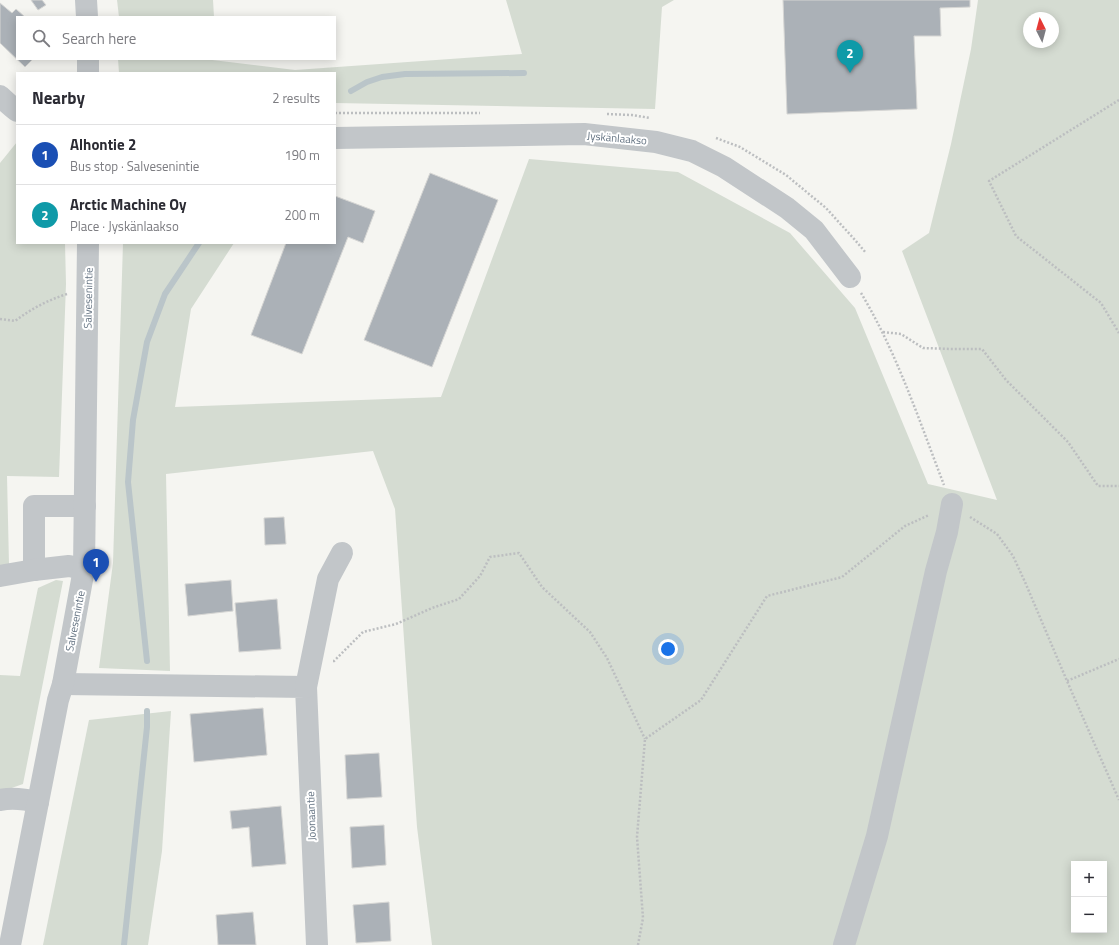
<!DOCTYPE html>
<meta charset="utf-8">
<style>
:root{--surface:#fff;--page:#f7f7f7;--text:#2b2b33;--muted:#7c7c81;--line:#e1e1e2;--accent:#1a73e8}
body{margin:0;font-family:"Titillium Web",sans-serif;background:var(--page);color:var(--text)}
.controls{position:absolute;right:12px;bottom:12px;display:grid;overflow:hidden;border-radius:0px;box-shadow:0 2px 10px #0003}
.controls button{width:36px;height:36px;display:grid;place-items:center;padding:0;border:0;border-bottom:1px solid var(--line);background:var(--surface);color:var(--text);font:20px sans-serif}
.compass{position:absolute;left:1023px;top:12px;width:36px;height:36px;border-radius:50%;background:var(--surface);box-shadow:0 2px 10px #0003;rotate:354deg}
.you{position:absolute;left:668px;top:649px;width:14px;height:14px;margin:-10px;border:3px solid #fff;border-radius:50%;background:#1a73e8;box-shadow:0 0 0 6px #1a73e833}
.badge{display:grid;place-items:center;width:26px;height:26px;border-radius:50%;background:var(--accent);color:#fff;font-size:13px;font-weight:700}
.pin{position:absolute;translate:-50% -33px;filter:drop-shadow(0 1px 2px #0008)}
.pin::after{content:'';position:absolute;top:21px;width:14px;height:12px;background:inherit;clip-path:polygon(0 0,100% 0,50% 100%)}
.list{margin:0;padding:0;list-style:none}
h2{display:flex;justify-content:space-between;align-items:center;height:52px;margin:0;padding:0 16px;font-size:17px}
h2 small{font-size:13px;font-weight:400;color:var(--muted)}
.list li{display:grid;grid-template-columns:26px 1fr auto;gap:12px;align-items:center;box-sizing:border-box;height:60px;padding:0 16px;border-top:1px solid var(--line)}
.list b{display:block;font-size:15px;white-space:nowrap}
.list p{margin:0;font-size:13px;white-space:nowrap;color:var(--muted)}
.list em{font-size:13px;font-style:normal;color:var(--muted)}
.icon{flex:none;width:22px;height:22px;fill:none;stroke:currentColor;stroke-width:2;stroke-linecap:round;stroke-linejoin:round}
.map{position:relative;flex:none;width:1119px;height:945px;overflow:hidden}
.search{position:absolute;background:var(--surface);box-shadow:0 2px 10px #0003;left:16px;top:16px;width:320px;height:44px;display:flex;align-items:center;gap:10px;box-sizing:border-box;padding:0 14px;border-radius:0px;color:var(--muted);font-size:15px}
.panel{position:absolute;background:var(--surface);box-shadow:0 2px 10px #0003;left:16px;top:72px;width:320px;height:172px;border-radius:0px}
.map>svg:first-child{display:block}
.green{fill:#d5dcd2;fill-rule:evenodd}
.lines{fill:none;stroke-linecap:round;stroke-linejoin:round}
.stream{stroke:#bac5c9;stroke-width:6}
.building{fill:#abb1b7;stroke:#d6d6d4}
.path{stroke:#bcbec0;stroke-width:2.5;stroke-dasharray:2 2;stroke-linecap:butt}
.minor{stroke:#c2c6c9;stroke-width:22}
.labels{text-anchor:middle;stroke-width:4;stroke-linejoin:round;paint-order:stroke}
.street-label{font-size:11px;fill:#647382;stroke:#fff}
</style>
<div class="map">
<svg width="1119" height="945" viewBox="0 0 1119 945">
<rect width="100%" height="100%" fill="#f5f5f1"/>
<g class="green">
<polygon points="117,0 213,0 214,17 119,17"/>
<polygon points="506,0 674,0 662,7 655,109 335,103 335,73 119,73 118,59 204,59 295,70 522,54"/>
<path d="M978,0H1119V945H432L417,827L395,509L373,451L166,474L170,671L99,668L113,563L123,243H234L191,309L175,407L441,397L529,159L678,172L790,233L855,308L928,484L997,500L902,251L929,233L951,144L971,49ZM1029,18H1053V42H1029ZM1074,864H1104V930H1074Z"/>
<polygon points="17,142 17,243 65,243 66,284 59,477 7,476 9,564 0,566 0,163"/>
<polygon points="56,580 63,581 23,784 0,792 0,675 20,676 38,588"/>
<polygon points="171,711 162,851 148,945 43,945 89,720"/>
</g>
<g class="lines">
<g class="stream">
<polyline points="351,91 367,82 382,77 405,74 524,73"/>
<polyline points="147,661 128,482 133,420 147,342 165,294 199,243"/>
<polyline points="124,945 147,727 147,711"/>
</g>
</g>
<g class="building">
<polygon points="31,0 42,0 46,5 38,10"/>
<polygon points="783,0 970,0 970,7 940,8 941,36 914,36 917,109 787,114"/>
<polygon points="0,3 12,13 16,9 25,17 17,17 17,59 33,59 25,67 0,43"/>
<polygon points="430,173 498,200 432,367 364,340"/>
<polygon points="335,196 375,211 363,243 348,237 302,354 251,335 286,243 335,243"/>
<polygon points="284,517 286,544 265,545 264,518"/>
<polygon points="231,580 233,611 188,616 185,584"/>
<polygon points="277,599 281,649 239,652 235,603"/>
<polygon points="263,708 267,755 194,762 190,714"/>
<polygon points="379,753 382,797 347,799 345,755"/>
<polygon points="281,806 286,864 252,867 249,827 232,829 230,811"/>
<polygon points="384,825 386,865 352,868 350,827"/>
<polygon points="389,902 391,941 356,943 353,905"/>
<polygon points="253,912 256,945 218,945 216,915"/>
</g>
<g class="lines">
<g class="path">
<polyline points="1119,100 989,181 1016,236 1101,303 1119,333"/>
<polyline points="335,113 480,113"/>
<polyline points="607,114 632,115 650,118"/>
<polyline points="716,138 740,147 786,175 826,208 855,240 866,253"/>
<path d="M861,293C897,353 919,420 944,485"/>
<path d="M0,319L15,321C31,309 48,300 67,294"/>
<polyline points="883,332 901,334 923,348 952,349 982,349 1006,380 1068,442 1098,486 1119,486"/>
<polyline points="970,517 997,534 1013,556 1025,582 1067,681 1119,800"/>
<polyline points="333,661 334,661 363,632 396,624 432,608 459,599 480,576 490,557 519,553 542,587 590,632 607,658 645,739"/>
<polyline points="1067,681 1119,659"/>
<polyline points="638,945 643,918 637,837 645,739 701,700 767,596 842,577 905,526 929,515"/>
</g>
<g class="minor">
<polyline points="86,0 87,17"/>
<polyline points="88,59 88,73"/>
<polyline points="0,96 12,107 17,111"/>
<polyline points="335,138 584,134 656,142 692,151 724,167 787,208 814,230 850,277"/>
<polyline points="34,570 34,506 85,506"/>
<polyline points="0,576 34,570 69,566 84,569"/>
<polyline points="63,684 306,687 317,945"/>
<polyline points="306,687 328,579 342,553"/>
<path d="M0,800C13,797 25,799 38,802"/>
<polyline points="10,945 58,700 63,684 84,569 88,243"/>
<polyline points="844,945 877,836 936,571 947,532 952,504"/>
</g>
</g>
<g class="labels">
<g class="street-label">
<text transform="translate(617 138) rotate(5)" y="4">Jyskänlaakso</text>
<text transform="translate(88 298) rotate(-89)" y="4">Salvesenintie</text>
<text transform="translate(75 621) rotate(-79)" y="4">Salvesenintie</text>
<text transform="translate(311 816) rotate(-92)" y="4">Joonaantie</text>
</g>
</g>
</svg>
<div class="controls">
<button>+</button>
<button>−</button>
</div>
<svg class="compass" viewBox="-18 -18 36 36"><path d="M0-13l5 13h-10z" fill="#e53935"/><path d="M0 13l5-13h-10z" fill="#7c7c81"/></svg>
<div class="you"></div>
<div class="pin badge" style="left:96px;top:582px;background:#1a4fb4">1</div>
<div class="pin badge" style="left:850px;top:73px;background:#0f9aa8">2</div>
<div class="search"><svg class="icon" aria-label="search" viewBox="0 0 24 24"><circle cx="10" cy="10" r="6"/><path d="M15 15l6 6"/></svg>Search here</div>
<section class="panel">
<h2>Nearby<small>2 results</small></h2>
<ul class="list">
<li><span class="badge" style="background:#1a4fb4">1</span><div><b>Alhontie 2</b><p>Bus stop · Salvesenintie</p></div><em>190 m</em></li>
<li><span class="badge" style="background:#0f9aa8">2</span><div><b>Arctic Machine Oy</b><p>Place · Jyskänlaakso</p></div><em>200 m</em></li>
</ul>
</section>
</div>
